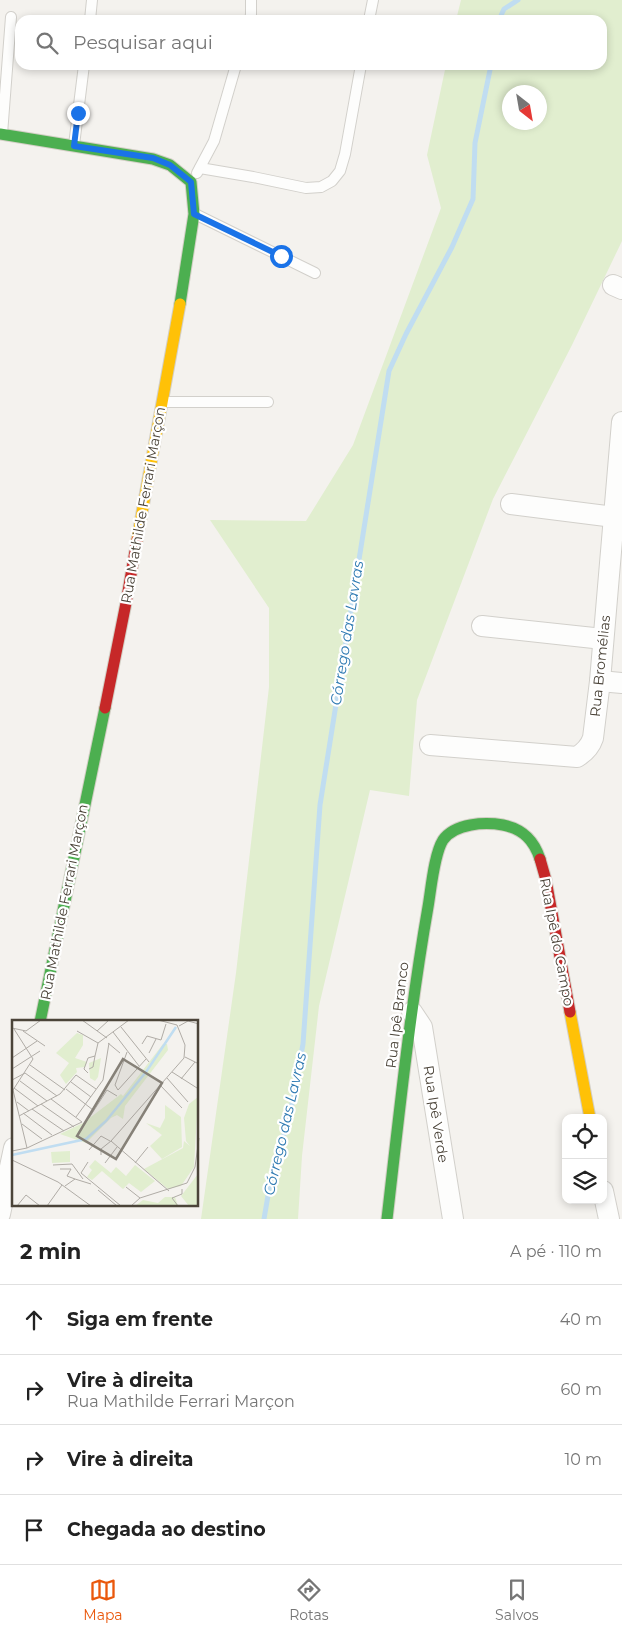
<!DOCTYPE html>
<html lang="pt">
<meta charset="utf-8">
<style>
:root{--surface:#fff;--page:#f6f6f6;--text:#222;--muted:#767676;--line:#e0e0e0;--accent:#ea580c}
body{margin:0;font-family:Montserrat,sans-serif;background:var(--page);color:var(--text)}
.controls{position:absolute;right:15px;bottom:15px;display:grid;overflow:hidden;border-radius:10px;box-shadow:0 2px 8px #0003}
.controls button{width:45px;height:45px;display:grid;place-items:center;padding:0;border:0;border-bottom:1px solid var(--line);background:var(--surface);color:var(--text);font:25px sans-serif}
.compass{position:absolute;left:502px;top:85px;width:45px;height:45px;border-radius:50%;background:var(--surface);box-shadow:0 2px 8px #0003;rotate:149deg}
.stop{position:absolute;width:15px;height:15px;margin:-11px;border:4px solid #1a73e8;border-radius:50%;background:#fff}
.stop.end{background:#1a73e8;border-color:#fff;box-shadow:0 1px 5px #0008}
.list{margin:0;padding:0;list-style:none}
h2{display:flex;justify-content:space-between;align-items:center;height:65px;margin:0;padding:0 20px;font-size:21px}
h2 small{font-size:16px;font-weight:400;color:var(--muted)}
.list li{display:grid;grid-template-columns:32px 1fr auto;gap:15px;align-items:center;box-sizing:border-box;height:70px;padding:0 20px;border-top:1px solid var(--line)}
.list b{display:block;font-size:19px;white-space:nowrap}
.list p{margin:0;font-size:16px;white-space:nowrap;color:var(--muted)}
.list em{font-size:16px;font-style:normal;color:var(--muted)}
.icon{flex:none;width:28px;height:28px;fill:none;stroke:currentColor;stroke-width:2;stroke-linecap:round;stroke-linejoin:round}
.map{position:relative;flex:none;width:622px;height:1219px;overflow:hidden}
.search{position:absolute;background:var(--surface);box-shadow:0 2px 8px #0003;left:15px;right:15px;top:15px;height:55px;display:flex;align-items:center;gap:12px;box-sizing:border-box;padding:0 18px;border-radius:15px;color:var(--muted);font-size:19px}
.sheet{height:345px;background:var(--surface)}
nav{display:flex;justify-content:space-around;align-items:center;box-sizing:border-box;height:70px;border-top:1px solid var(--line);background:var(--surface);font-size:14px;color:var(--muted)}
nav a{display:grid;justify-items:center;gap:2px}
nav .on{color:var(--accent)}
.map>svg:first-child{display:block}
.green{fill:#e1eecf;fill-rule:evenodd}
.lines{fill:none;stroke-linecap:round;stroke-linejoin:round}
.stream{stroke:#c0ddf1;stroke-width:5}
.lane-casing{stroke:#d2d0cb;stroke-width:12}
.street-casing{stroke:#d2d0cb;stroke-width:22}
.fast-casing{stroke:#d3cfc5;stroke-width:13}
.slow-casing{stroke:#d3cfc5;stroke-width:13}
.jam-casing{stroke:#d3cfc5;stroke-width:13}
.lane{stroke:#fdfdfc;stroke-width:10}
.street{stroke:#fdfdfc;stroke-width:20}
.fast{stroke:#4caf50;stroke-width:11}
.slow{stroke:#ffc107;stroke-width:11}
.jam{stroke:#c62828;stroke-width:11}
.route{stroke:#1a73e8;stroke-width:6}
.labels{text-anchor:middle;stroke-width:4.5;stroke-linejoin:round;paint-order:stroke}
.street-label{font-size:14px;fill:#4b4439;stroke:#fff}
.water-label{font-size:15px;font-style:italic;fill:#2e7ab2;stroke:#fff}
.inset-river{fill:none;stroke:#c0ddf1;stroke-width:2.5}
.inset-road{fill:none;stroke:#b0aca6;stroke-width:1}
.view{fill:#868178;fill-opacity:0.15;stroke:#868178;stroke-width:2.5}
.inset-edge{fill:none;stroke:#4b4439;stroke-width:2.5}
</style>
<div class="map">
<svg width="622" height="1219" viewBox="0 0 622 1219">
<rect width="100%" height="100%" fill="#f4f2ee"/>
<path class="green" d="M461,0H622V241L572,345L493,499L417,700L409,796L370,790L319,1006L302,1156L298,1219H201L236,973L269,687V608L210,520L306,521L353,445L441,208L427,155L446,65H602V20H456ZM510,92H540V122H510Z"/>
<g class="lines">
<g class="stream">
<polyline points="499,20 504,9 518,0"/>
<polyline points="264,1219 271,1178 290,1114 303,1044 320,805 389,371 406,334 452,247 473,199 475,143 491,65"/>
</g>
<defs>
<g id="lane">
<polyline points="90,20 92,0"/>
<polyline points="250,20 251,14 251,0"/>
<polyline points="369,20 373,0"/>
<polyline points="2,134 11,17"/>
<polyline points="74,145 84,65"/>
<polyline points="200,168 253,177 306,188 321,187 332,181 340,171 345,154 361,65"/>
<polyline points="197,173 214,141 236,65"/>
<polyline points="195,214 315,273"/>
<polyline points="162,402 268,402"/>
</g>
<g id="street">
<polyline points="613,285 622,289"/>
<polyline points="511,504 614,517"/>
<polyline points="482,626 603,639"/>
<polyline points="600,681 622,683"/>
<path d="M430,745L577,757C585,752 590,747 593,738L600,681L622,422"/>
<polyline points="412,1012 422,1027 453,1219"/>
<polyline points="603,1191 609,1219"/>
<polyline points="0,1214 14,1148"/>
</g>
<g id="fast">
<polyline points="0,134 153,159 170,165 191,182 194,214 180,304"/>
<polyline points="40,1022 105,708"/>
<path d="M387,1219C399,1115 410,1010 428,907C431,890 434,854 443,840C455,823 485,822 503,825C523,829 534,840 540,859"/>
</g>
<g id="slow">
<polyline points="137,540 180,304"/>
<polyline points="570,1012 590,1118"/>
</g>
<g id="jam">
<polyline points="105,708 126,603 137,540"/>
<polyline points="540,859 546,880 570,1012"/>
</g>
</defs>
<use href="#lane" class="lane-casing"/>
<use href="#street" class="street-casing"/>
<use href="#fast" class="fast-casing"/>
<use href="#slow" class="slow-casing"/>
<use href="#jam" class="jam-casing"/>
<use href="#lane" class="lane"/>
<use href="#street" class="street"/>
<use href="#fast" class="fast"/>
<use href="#slow" class="slow"/>
<use href="#jam" class="jam"/>
</g>
<g class="lines">
<polyline class="route" points="78,113 74,146 153,158 170,165 191,182 194,214 281,256"/>
</g>
<g class="labels">
<g class="street-label">
<text transform="translate(143 505) rotate(-80)" y="5">Rua Mathilde Ferrari Marçon</text>
<text transform="translate(600 666) rotate(-84)" y="5">Rua Bromélias</text>
<text transform="translate(64 902) rotate(-79)" y="5">Rua Mathilde Ferrari Marçon</text>
<text transform="translate(557 942) rotate(79)" y="5">Rua Ipê do Campo</text>
<text transform="translate(397 1015) rotate(-83)" y="5">Rua Ipê Branco</text>
<text transform="translate(436 1114) rotate(81)" y="5">Rua Ipê Verde</text>
</g>
<g class="water-label">
<text transform="translate(347 633) rotate(-81)" y="5">Córrego das Lavras</text>
<text transform="translate(285 1124) rotate(-77)" y="5">Córrego das Lavras</text>
</g>
</g>
<g transform="translate(12 1020)">
<rect width="186" height="186" fill="#f4f2ee"/>
<path d="M65,13L71,15V25L63,38L75,42L73,47L64,48L65,52L54,64L48,55L57,43L44,33ZM151,24H155L156,30L113,86L111,99L105,95L99,98L74,123L48,114L71,103L109,74L111,76ZM89,38L86,57L83,61L78,58L77,43ZM186,77L182,147L169,166L156,169L132,149L171,128L172,121L178,126L174,121L172,98L177,84ZM153,85L169,97L170,127L150,139L138,126L150,115L134,103L148,108L153,98ZM58,131V142L40,143L39,132ZM83,140L99,153L104,147L114,156L123,145L143,161L129,172L117,163L111,169L90,151L80,160L75,157L80,150L77,147ZM186,154V186H177L169,176ZM153,177H163L166,186H123L131,180L146,183Z" fill="#e1eecf"/>
<path class="inset-river" d="M0,135L74,119L94,101L134,52L164,7"/>
<path class="inset-road" d="M70,0L95,18M146,0L165,5M167,6L176,1L187,4M109,7L137,42M0,8L14,11L29,0M11,11L33,26M65,11L86,23M85,11L97,0M101,12L127,46M86,23L117,0M96,23L108,33M130,24L135,16L149,20L154,4M115,32L103,65L106,70L134,39M137,33L144,19M173,37L187,44M0,38L25,21M18,45L53,70M0,49L28,31M77,49L81,47L83,36M160,52L185,68M76,53L72,49L76,38L83,36L86,23M155,58L176,82M169,59L183,42M0,60L13,53L45,76M8,61L35,81M59,62L79,77M148,65L170,88M2,68L26,86M54,69L81,90M1,70L21,39L2,9M1,70L15,128M5,82L17,91M29,84L62,107M20,89L52,111M11,93L40,115M7,96L48,74L64,55L84,69M64,97L91,60L97,23M77,98L95,70L105,76M10,104L30,119M77,130L89,116L98,121M0,131L15,128L70,102L39,79M89,135V129L99,121M0,140L46,162L79,186M76,142L69,153L109,186M93,143L105,127M123,143L136,127M41,145L60,144L71,159M48,149H59L55,156L63,159M53,166L63,159L79,164M114,167L128,178M86,170L105,186M157,171L99,121L172,38L173,25L165,5M5,186L14,175L28,186M35,186L50,165M119,186L128,178L175,163L183,147L187,118M166,186L160,178L170,174V169"/>
<path class="view" d="M111,39L150,63L104,139L65,116Z"/>
<rect width="186" height="186" class="inset-edge"/>
</g>
</svg>
<div class="controls">
<button><svg class="icon" aria-label="locate" viewBox="0 0 24 24"><circle cx="12" cy="12" r="6"/><path d="M12 2v4M12 18v4M2 12h4M18 12h4"/></svg></button>
<button><svg class="icon" aria-label="layers" viewBox="0 0 24 24"><path d="M12 4l9 5-9 5-9-5zM3 14l9 5 9-5"/></svg></button>
</div>
<svg class="compass" viewBox="-18 -18 36 36"><path d="M0-13l5 13h-10z" fill="#e53935"/><path d="M0 13l5-13h-10z" fill="#767676"/></svg>
<div class="stop" style="left:281px;top:256px"></div>
<div class="stop end" style="left:78px;top:113px"></div>
<div class="search"><svg class="icon" aria-label="search" viewBox="0 0 24 24"><circle cx="10" cy="10" r="6"/><path d="M15 15l6 6"/></svg>Pesquisar aqui</div>
</div>
<section class="sheet">
<h2>2 min<small>A pé · 110 m</small></h2>
<ul class="list">
<li><svg class="icon" aria-label="ahead" viewBox="0 0 24 24"><path d="M12 20V5M6 11l6-6 6 6"/></svg><div><b>Siga em frente</b></div><em>40 m</em></li>
<li><svg class="icon" aria-label="right" viewBox="0 0 24 24"><path d="M7 20v-9h11M14 6l5 5-5 5"/></svg><div><b>Vire à direita</b><p>Rua Mathilde Ferrari Marçon</p></div><em>60 m</em></li>
<li><svg class="icon" aria-label="right" viewBox="0 0 24 24"><path d="M7 20v-9h11M14 6l5 5-5 5"/></svg><div><b>Vire à direita</b></div><em>10 m</em></li>
<li><svg class="icon" aria-label="arrive" viewBox="0 0 24 24"><path d="M6 21V4h12l-3 4 3 4H6"/></svg><div><b>Chegada ao destino</b></div></li>
</ul>
</section>
<nav>
<a class="on"><svg class="icon" aria-label="map" viewBox="0 0 24 24"><path d="M3 6l6-2 6 2 6-2v14l-6 2-6-2-6 2zM9 4v14M15 6v14"/></svg>Mapa</a>
<a><svg class="icon" aria-label="directions" viewBox="0 0 24 24"><path d="M12 3l9 9-9 9-9-9zM9 14v-3h6M13 9l2 2-2 2"/></svg>Rotas</a>
<a><svg class="icon" aria-label="saved" viewBox="0 0 24 24"><path d="M7 4h10v16l-5-4-5 4z"/></svg>Salvos</a>
</nav>
